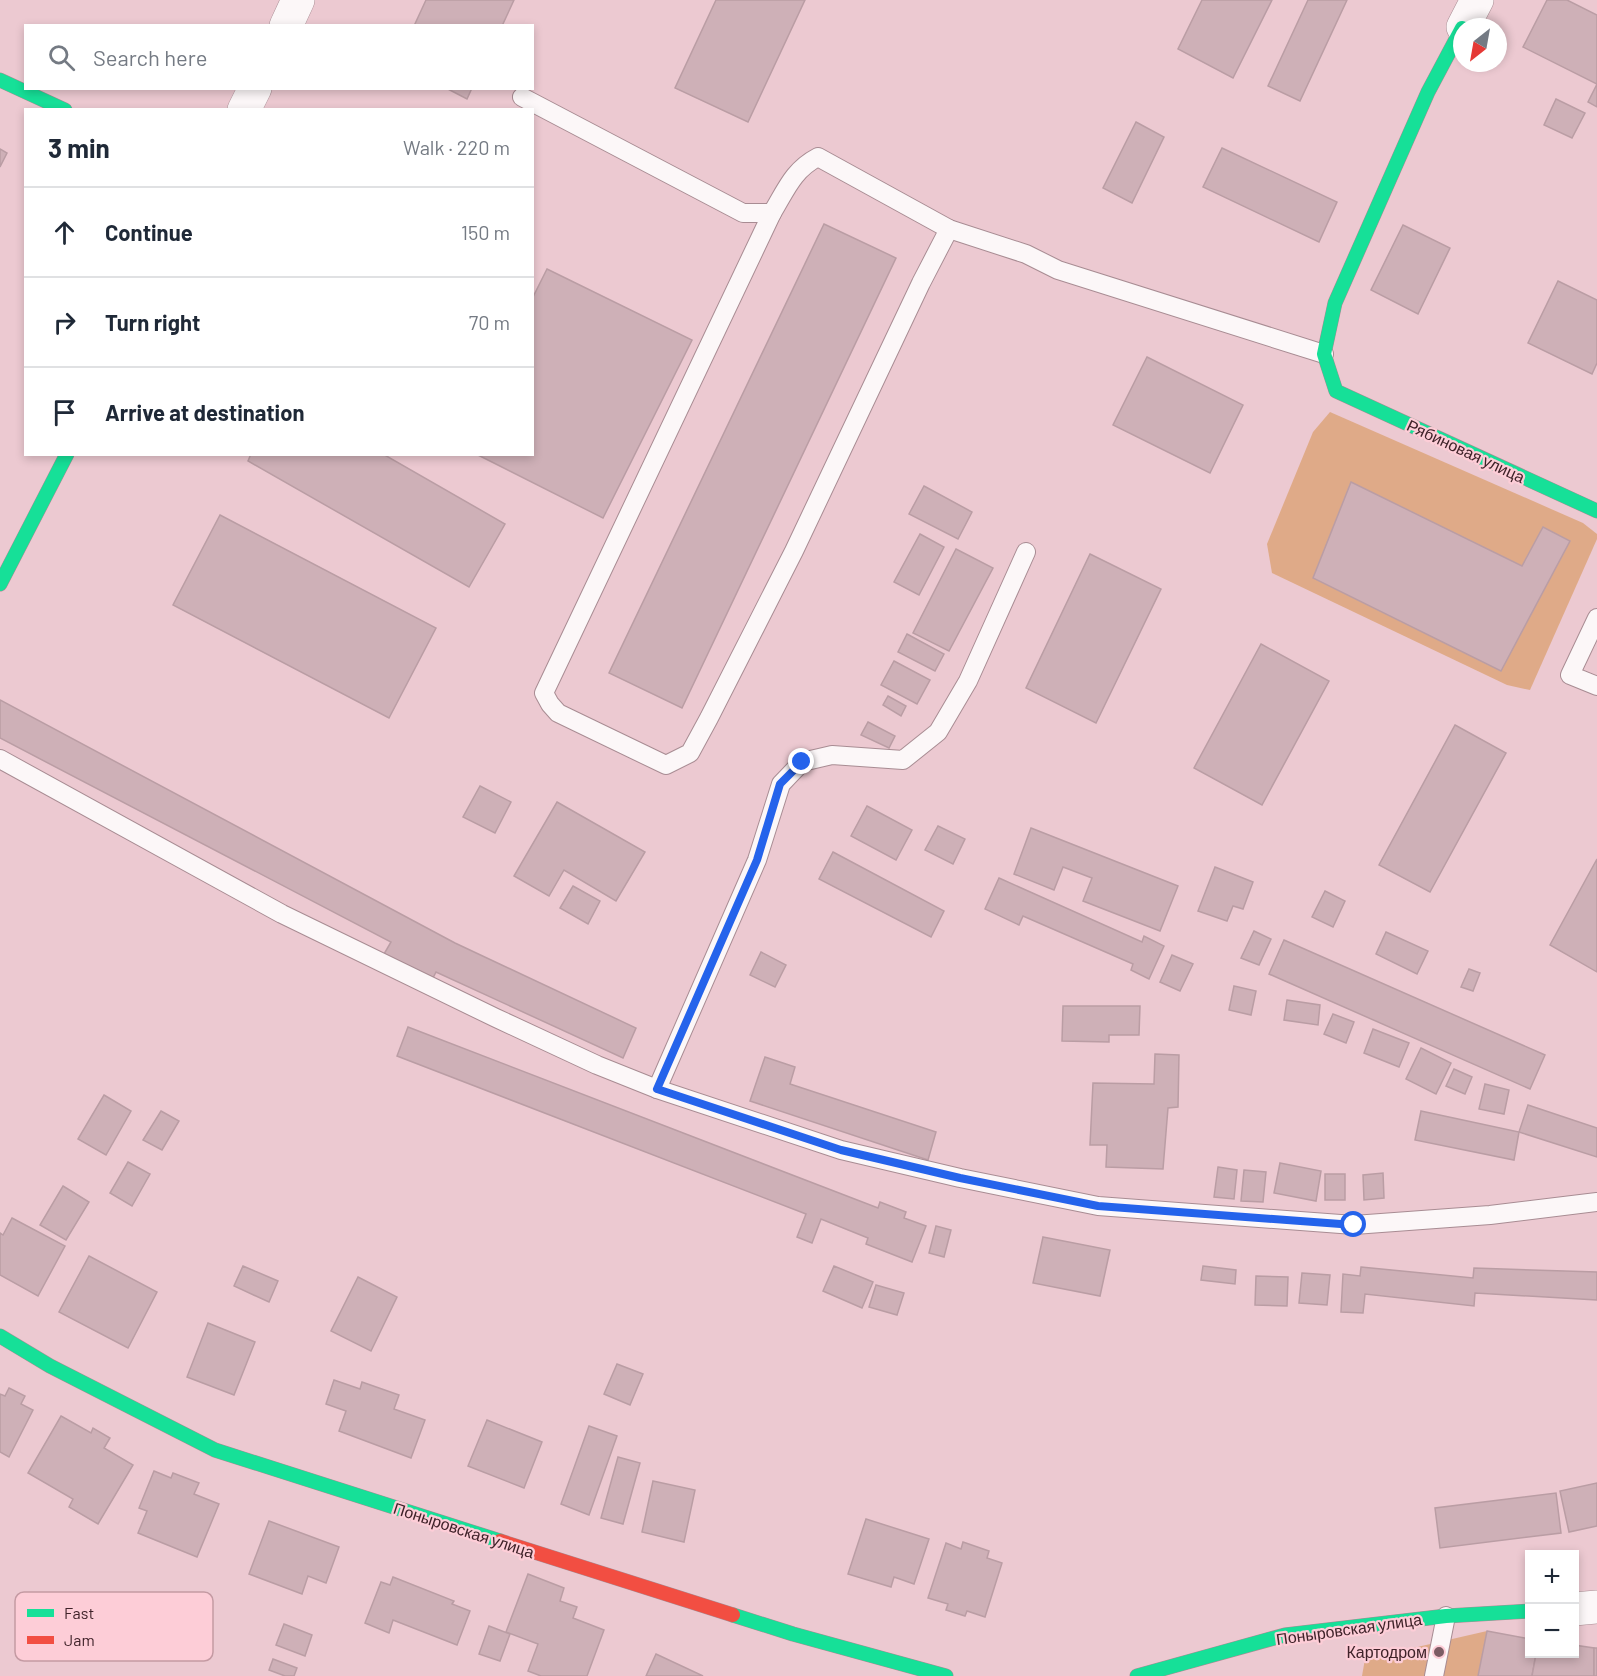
<!DOCTYPE html>
<meta charset="utf-8">
<style>
:root{--surface:#fff;--page:#f2f2f3;--text:#1f2937;--muted:#747a83;--line:#e0e1e3}
body{margin:0;font-family:Barlow,sans-serif;background:var(--page);color:var(--text)}
.controls{position:absolute;right:18px;bottom:18px;display:grid;overflow:hidden;border-radius:0px;box-shadow:0 3px 9px #0003}
.controls button{width:54px;height:54px;display:grid;place-items:center;padding:0;border:0;border-bottom:2px solid var(--line);background:var(--surface);color:var(--text);font:30px sans-serif}
.compass{position:absolute;left:1453px;top:18px;width:54px;height:54px;border-radius:50%;background:var(--surface);box-shadow:0 3px 9px #0003;rotate:211deg}
.stop{position:absolute;width:18px;height:18px;margin:-14px;border:4px solid #2563eb;border-radius:50%;background:#fff}
.stop.end{background:#2563eb;border-color:#fff;box-shadow:0 2px 6px #0008}
.list{margin:0;padding:0;list-style:none}
h2{display:flex;justify-content:space-between;align-items:center;height:78px;margin:0;padding:0 24px;font-size:26px}
h2 small{font-size:20px;font-weight:400;color:var(--muted)}
.list li{display:grid;grid-template-columns:39px 1fr auto;gap:18px;align-items:center;box-sizing:border-box;height:90px;padding:0 24px;border-top:2px solid var(--line)}
.list b{display:block;font-size:22px;white-space:nowrap}
.list em{font-size:20px;font-style:normal;color:var(--muted)}
.icon{flex:none;width:33px;height:33px;fill:none;stroke:currentColor;stroke-width:2;stroke-linecap:round;stroke-linejoin:round}
.map{position:relative;flex:none;width:1597px;height:1676px;overflow:hidden}
.search{position:absolute;background:var(--surface);box-shadow:0 3px 9px #0003;left:24px;top:24px;width:510px;height:66px;display:flex;align-items:center;gap:15px;box-sizing:border-box;padding:0 21px;border-radius:0px;color:var(--muted);font-size:22px}
.panel{position:absolute;background:var(--surface);box-shadow:0 3px 9px #0003;left:24px;top:108px;width:510px;height:348px;border-radius:0px}
.map>svg:first-child{display:block}
.green{fill:#dfaa88}
.building{fill:#ceb0b7;stroke:#ba9da4;stroke-width:1.5}
.lines{fill:none;stroke-linecap:round;stroke-linejoin:round}
.lane-casing{stroke:#a88c93;stroke-width:20}
.street-casing{stroke:#a88c93;stroke-width:34}
.fast-casing{stroke:#a88c93;stroke-width:15}
.jam-casing{stroke:#a88c93;stroke-width:15}
.lane{stroke:#fcf7f8;stroke-width:18}
.street{stroke:#fcf7f8;stroke-width:33}
.fast{stroke:#16e098;stroke-width:14}
.jam{stroke:#f24e42;stroke-width:14}
.route{stroke:#2563eb;stroke-width:8}
.poi-dot{fill:#7c5c64;stroke:#fdcdd7;stroke-width:2}
.labels{text-anchor:middle;stroke-width:4.5;stroke-linejoin:round;paint-order:stroke}
.street-label{font-size:16px;fill:#3f2229;stroke:#fdcdd7}
.poi-label{font-size:16px;fill:#3f2229;stroke:#fdcdd7;text-anchor:end}
.key{fill:#fdcdd7;stroke:#c49aa3;stroke-width:1.5}
.key-label{font-size:16px;fill:#3f2229}
</style>
<div class="map">
<svg width="1597" height="1676" viewBox="0 0 1597 1676">
<rect width="100%" height="100%" fill="#ecc9d1"/>
<g class="green">
<polygon points="1330,412 1583,523 1597,534 1597,539 1530,690 1507,685 1272,573 1267,544 1313,432"/>
<polygon points="1487,1631 1478,1676 1362,1676 1365,1659"/>
</g>
<g class="building">
<polygon points="426,0 514,0 502,26 414,26"/>
<polygon points="716,0 805,0 748,122 675,88"/>
<polygon points="1202,0 1272,0 1233,78 1178,49"/>
<polygon points="1308,0 1347,0 1300,101 1268,86"/>
<polygon points="1547,0 1567,0 1597,15 1597,107 1588,102 1597,84 1523,47"/>
<polygon points="446,88 472,88 467,99"/>
<polygon points="1556,99 1585,113 1572,138 1544,125"/>
<polygon points="1136,122 1164,137 1132,203 1103,188"/>
<polygon points="1222,148 1337,202 1319,242 1203,187"/>
<polygon points="0,149 7,153 0,167"/>
<polygon points="824,224 896,258 682,708 609,673"/>
<polygon points="1403,225 1450,248 1418,314 1371,290"/>
<polygon points="547,269 692,340 603,518 476,454 532,454 532,299"/>
<polygon points="1558,281 1597,300 1597,363 1592,374 1528,343"/>
<polygon points="1147,357 1243,405 1210,473 1113,425"/>
<polygon points="251,454 383,454 505,524 469,587 248,461"/>
<polygon points="1351,482 1522,566 1543,527 1570,541 1501,671 1313,578"/>
<polygon points="924,486 972,512 958,539 909,514"/>
<polygon points="220,515 436,628 389,718 173,605"/>
<polygon points="920,534 944,547 919,595 894,582"/>
<polygon points="956,549 993,568 949,651 913,633"/>
<polygon points="1090,554 1161,589 1096,723 1026,688"/>
<polygon points="907,634 944,654 935,671 898,652"/>
<polygon points="1261,644 1329,681 1262,805 1194,768"/>
<polygon points="894,661 930,680 917,704 881,685"/>
<polygon points="888,696 906,706 901,716 883,705"/>
<polygon points="0,700 455,943 636,1028 623,1058 436,972 432,980 384,954 391,942 0,738"/>
<polygon points="868,722 895,736 889,748 861,735"/>
<polygon points="1455,725 1506,753 1430,892 1379,865"/>
<polygon points="480,786 511,802 495,833 463,817"/>
<polygon points="557,802 645,852 616,901 564,870 549,896 514,876"/>
<polygon points="867,806 912,830 896,860 851,836"/>
<polygon points="938,826 965,839 953,864 925,850"/>
<polygon points="1031,828 1178,886 1160,931 1083,901 1092,878 1063,867 1054,890 1014,874"/>
<polygon points="833,852 944,911 931,937 819,879"/>
<polygon points="1597,859 1597,972 1550,945"/>
<polygon points="1215,867 1253,882 1243,909 1233,906 1227,921 1198,911"/>
<polygon points="999,878 1142,942 1144,936 1164,946 1149,979 1131,970 1133,964 1023,916 1019,925 985,909"/>
<polygon points="573,886 600,901 588,924 560,908"/>
<polygon points="1325,891 1345,901 1333,927 1312,917"/>
<polygon points="1254,931 1271,939 1259,965 1241,958"/>
<polygon points="1386,932 1428,951 1417,974 1376,954"/>
<polygon points="1284,940 1545,1055 1530,1089 1269,974"/>
<polygon points="761,952 786,965 775,987 750,975"/>
<polygon points="1172,955 1193,964 1180,991 1160,982"/>
<polygon points="1469,969 1480,973 1473,991 1461,987"/>
<polygon points="1234,986 1256,991 1251,1015 1229,1010"/>
<polygon points="1287,1000 1320,1005 1318,1025 1284,1020"/>
<polygon points="1063,1006 1140,1006 1139,1035 1109,1035 1109,1042 1062,1041"/>
<polygon points="1333,1014 1354,1022 1346,1043 1324,1034"/>
<polygon points="408,1027 878,1208 880,1202 906,1212 904,1218 926,1226 912,1262 866,1244 868,1238 821,1219 812,1243 797,1237 806,1214 397,1056"/>
<polygon points="1373,1029 1409,1043 1399,1067 1364,1053"/>
<polygon points="1421,1048 1451,1063 1436,1094 1406,1079"/>
<polygon points="1155,1054 1179,1055 1178,1107 1168,1108 1163,1169 1106,1167 1107,1145 1090,1145 1093,1083 1154,1084"/>
<polygon points="765,1057 795,1067 790,1084 936,1132 928,1160 750,1101"/>
<polygon points="1454,1069 1472,1077 1465,1094 1446,1086"/>
<polygon points="1485,1084 1509,1090 1504,1114 1479,1109"/>
<polygon points="104,1095 131,1111 106,1155 78,1139"/>
<polygon points="1528,1105 1597,1128 1597,1157 1519,1132"/>
<polygon points="161,1111 179,1121 162,1150 143,1140"/>
<polygon points="1421,1111 1519,1132 1514,1160 1415,1140"/>
<polygon points="128,1162 150,1174 132,1206 110,1193"/>
<polygon points="1280,1163 1321,1171 1316,1201 1274,1193"/>
<polygon points="1218,1167 1237,1170 1234,1199 1214,1197"/>
<polygon points="1244,1170 1266,1172 1263,1202 1241,1201"/>
<polygon points="1383,1173 1384,1198 1364,1200 1363,1175"/>
<rect x="1325" y="1174" width="20" height="26"/>
<polygon points="63,1186 89,1202 66,1240 40,1225"/>
<polygon points="12,1218 65,1246 38,1296 0,1275 0,1233 3,1235"/>
<polygon points="936,1226 951,1230 944,1257 929,1253"/>
<polygon points="1043,1237 1110,1250 1100,1296 1033,1283"/>
<polygon points="89,1256 157,1292 128,1348 59,1312"/>
<polygon points="243,1266 278,1281 269,1302 234,1286"/>
<polygon points="834,1266 873,1282 862,1308 823,1291"/>
<polygon points="1203,1266 1236,1270 1235,1284 1201,1280"/>
<polygon points="1361,1267 1473,1278 1474,1268 1597,1272 1597,1300 1475,1293 1474,1306 1365,1294 1363,1313 1341,1312 1343,1274 1360,1276"/>
<polygon points="1302,1273 1330,1275 1327,1305 1299,1303"/>
<polygon points="1256,1276 1288,1277 1287,1306 1255,1305"/>
<polygon points="358,1277 397,1297 371,1351 331,1331"/>
<polygon points="876,1285 904,1293 897,1315 869,1307"/>
<polygon points="208,1323 255,1342 234,1395 187,1377"/>
<polygon points="617,1364 643,1374 630,1405 604,1394"/>
<polygon points="334,1380 360,1389 362,1382 399,1395 394,1409 425,1420 411,1458 339,1431 346,1411 326,1404"/>
<polygon points="9,1388 25,1396 21,1404 33,1410 9,1457 0,1452 0,1394 5,1396"/>
<polygon points="61,1416 91,1433 93,1428 110,1438 104,1448 133,1465 98,1524 69,1507 73,1499 28,1473"/>
<polygon points="487,1420 542,1442 524,1488 468,1466"/>
<polygon points="589,1426 617,1436 589,1515 561,1504"/>
<polygon points="618,1457 640,1463 623,1524 601,1518"/>
<polygon points="154,1471 171,1478 173,1473 199,1483 194,1494 219,1504 197,1557 138,1533 147,1511 139,1508"/>
<polygon points="653,1481 695,1490 684,1542 642,1532"/>
<polygon points="1597,1483 1597,1526 1569,1532 1560,1491"/>
<polygon points="1556,1493 1561,1533 1440,1548 1435,1508"/>
<polygon points="866,1519 929,1539 914,1584 894,1577 891,1587 848,1574"/>
<polygon points="269,1521 339,1547 326,1583 308,1576 302,1594 249,1574"/>
<polygon points="963,1542 989,1551 987,1558 1002,1563 985,1617 967,1611 965,1616 946,1610 948,1604 928,1598 946,1543 961,1549"/>
<polygon points="528,1574 564,1588 560,1601 577,1607 573,1618 604,1630 587,1676 541,1676 528,1671 538,1644 506,1632"/>
<polygon points="393,1577 454,1601 452,1604 470,1611 457,1645 393,1620 389,1633 365,1623 381,1582 390,1585"/>
<polygon points="284,1624 312,1635 305,1656 276,1645"/>
<polygon points="489,1626 510,1634 500,1661 479,1654"/>
<polygon points="1487,1631 1530,1639 1530,1654 1536,1654 1532,1676 1478,1676"/>
<polygon points="1574,1645 1594,1648 1594,1676 1532,1676 1536,1654 1574,1654"/>
<rect x="1594" y="1648" width="3" height="28"/>
<polygon points="656,1654 703,1676 646,1676"/>
<polygon points="273,1659 297,1668 294,1676 285,1676 269,1670"/>
</g>
<g class="lines">
<defs>
<g id="lane">
<path d="M522,97L743,213H772C786,190 793,170 818,157L949,229L1026,254L1058,270L1324,354"/>
<polyline points="772,213 544,693 550,704 558,713 666,765 690,753 709,718 794,551 921,283 949,229"/>
<polyline points="1597,618 1570,675 1597,686"/>
<polyline points="0,759 282,914 496,1018 597,1065 657,1089 841,1150 960,1178 1098,1206 1354,1225 1490,1215 1597,1202"/>
<polyline points="657,1089 757,860 781,784 802,762 832,755 903,760 938,732 968,681 1026,552"/>
<polyline points="1434,1676 1446,1616"/>
</g>
<g id="street">
<polyline points="286,26 298,0"/>
<polyline points="1463,27 1477,0"/>
<polyline points="244,110 255,88"/>
<polyline points="1574,1609 1597,1607"/>
</g>
<g id="fast">
<polyline points="1462,28 1428,92 1335,303 1324,354 1336,391 1597,511"/>
<polyline points="0,80 65,110"/>
<polyline points="0,584 67,454"/>
<polyline points="0,1336 50,1366 215,1450 500,1541"/>
<polyline points="733,1615 793,1634 946,1676"/>
<polyline points="1137,1676 1285,1635 1446,1616 1530,1611"/>
</g>
<polyline id="jam" points="500,1541 733,1615"/>
</defs>
<use href="#lane" class="lane-casing"/>
<use href="#street" class="street-casing"/>
<use href="#fast" class="fast-casing"/>
<use href="#jam" class="jam-casing"/>
<use href="#lane" class="lane"/>
<use href="#street" class="street"/>
<use href="#fast" class="fast"/>
<use href="#jam" class="jam"/>
</g>
<g class="lines">
<polyline class="route" points="802,762 780,784 757,860 657,1089 841,1150 960,1178 1098,1206 1354,1225"/>
</g>
<circle class="poi-dot" cx="1439" cy="1652" r="6"/>
<g class="labels">
<g class="street-label">
<text transform="translate(1466 451) rotate(25)" y="6">Рябиновая улица</text>
<text transform="translate(464 1530) rotate(18)" y="6">Поныровская улица</text>
<text transform="translate(1349 1629) rotate(-8)" y="6">Поныровская улица</text>
</g>
<g class="poi-label">
<text x="1427" y="1658">Картодром</text>
</g>
</g>
<rect x="15" y="1592" width="198" height="69" rx="9" class="key"/>
<rect x="27" y="1609" width="27" height="8" fill="#16e098"/>
<rect x="27" y="1636" width="27" height="8" fill="#f24e42"/>
<g class="key-label">
<text x="64" y="1619">Fast</text>
<text x="64" y="1646">Jam</text>
</g>
</svg>
<div class="controls">
<button>+</button>
<button>−</button>
</div>
<svg class="compass" viewBox="-18 -18 36 36"><path d="M0-13l5 13h-10z" fill="#e53935"/><path d="M0 13l5-13h-10z" fill="#747a83"/></svg>
<div class="stop" style="left:1354px;top:1225px"></div>
<div class="stop end" style="left:802px;top:762px"></div>
<div class="search"><svg class="icon" aria-label="search" viewBox="0 0 24 24"><circle cx="10" cy="10" r="6"/><path d="M15 15l6 6"/></svg>Search here</div>
<section class="panel">
<h2>3 min<small>Walk · 220 m</small></h2>
<ul class="list">
<li><svg class="icon" aria-label="ahead" viewBox="0 0 24 24"><path d="M12 20V5M6 11l6-6 6 6"/></svg><div><b>Continue</b></div><em>150 m</em></li>
<li><svg class="icon" aria-label="right" viewBox="0 0 24 24"><path d="M7 20v-9h11M14 6l5 5-5 5"/></svg><div><b>Turn right</b></div><em>70 m</em></li>
<li><svg class="icon" aria-label="arrive" viewBox="0 0 24 24"><path d="M6 21V4h12l-3 4 3 4H6"/></svg><div><b>Arrive at destination</b></div></li>
</ul>
</section>
</div>
